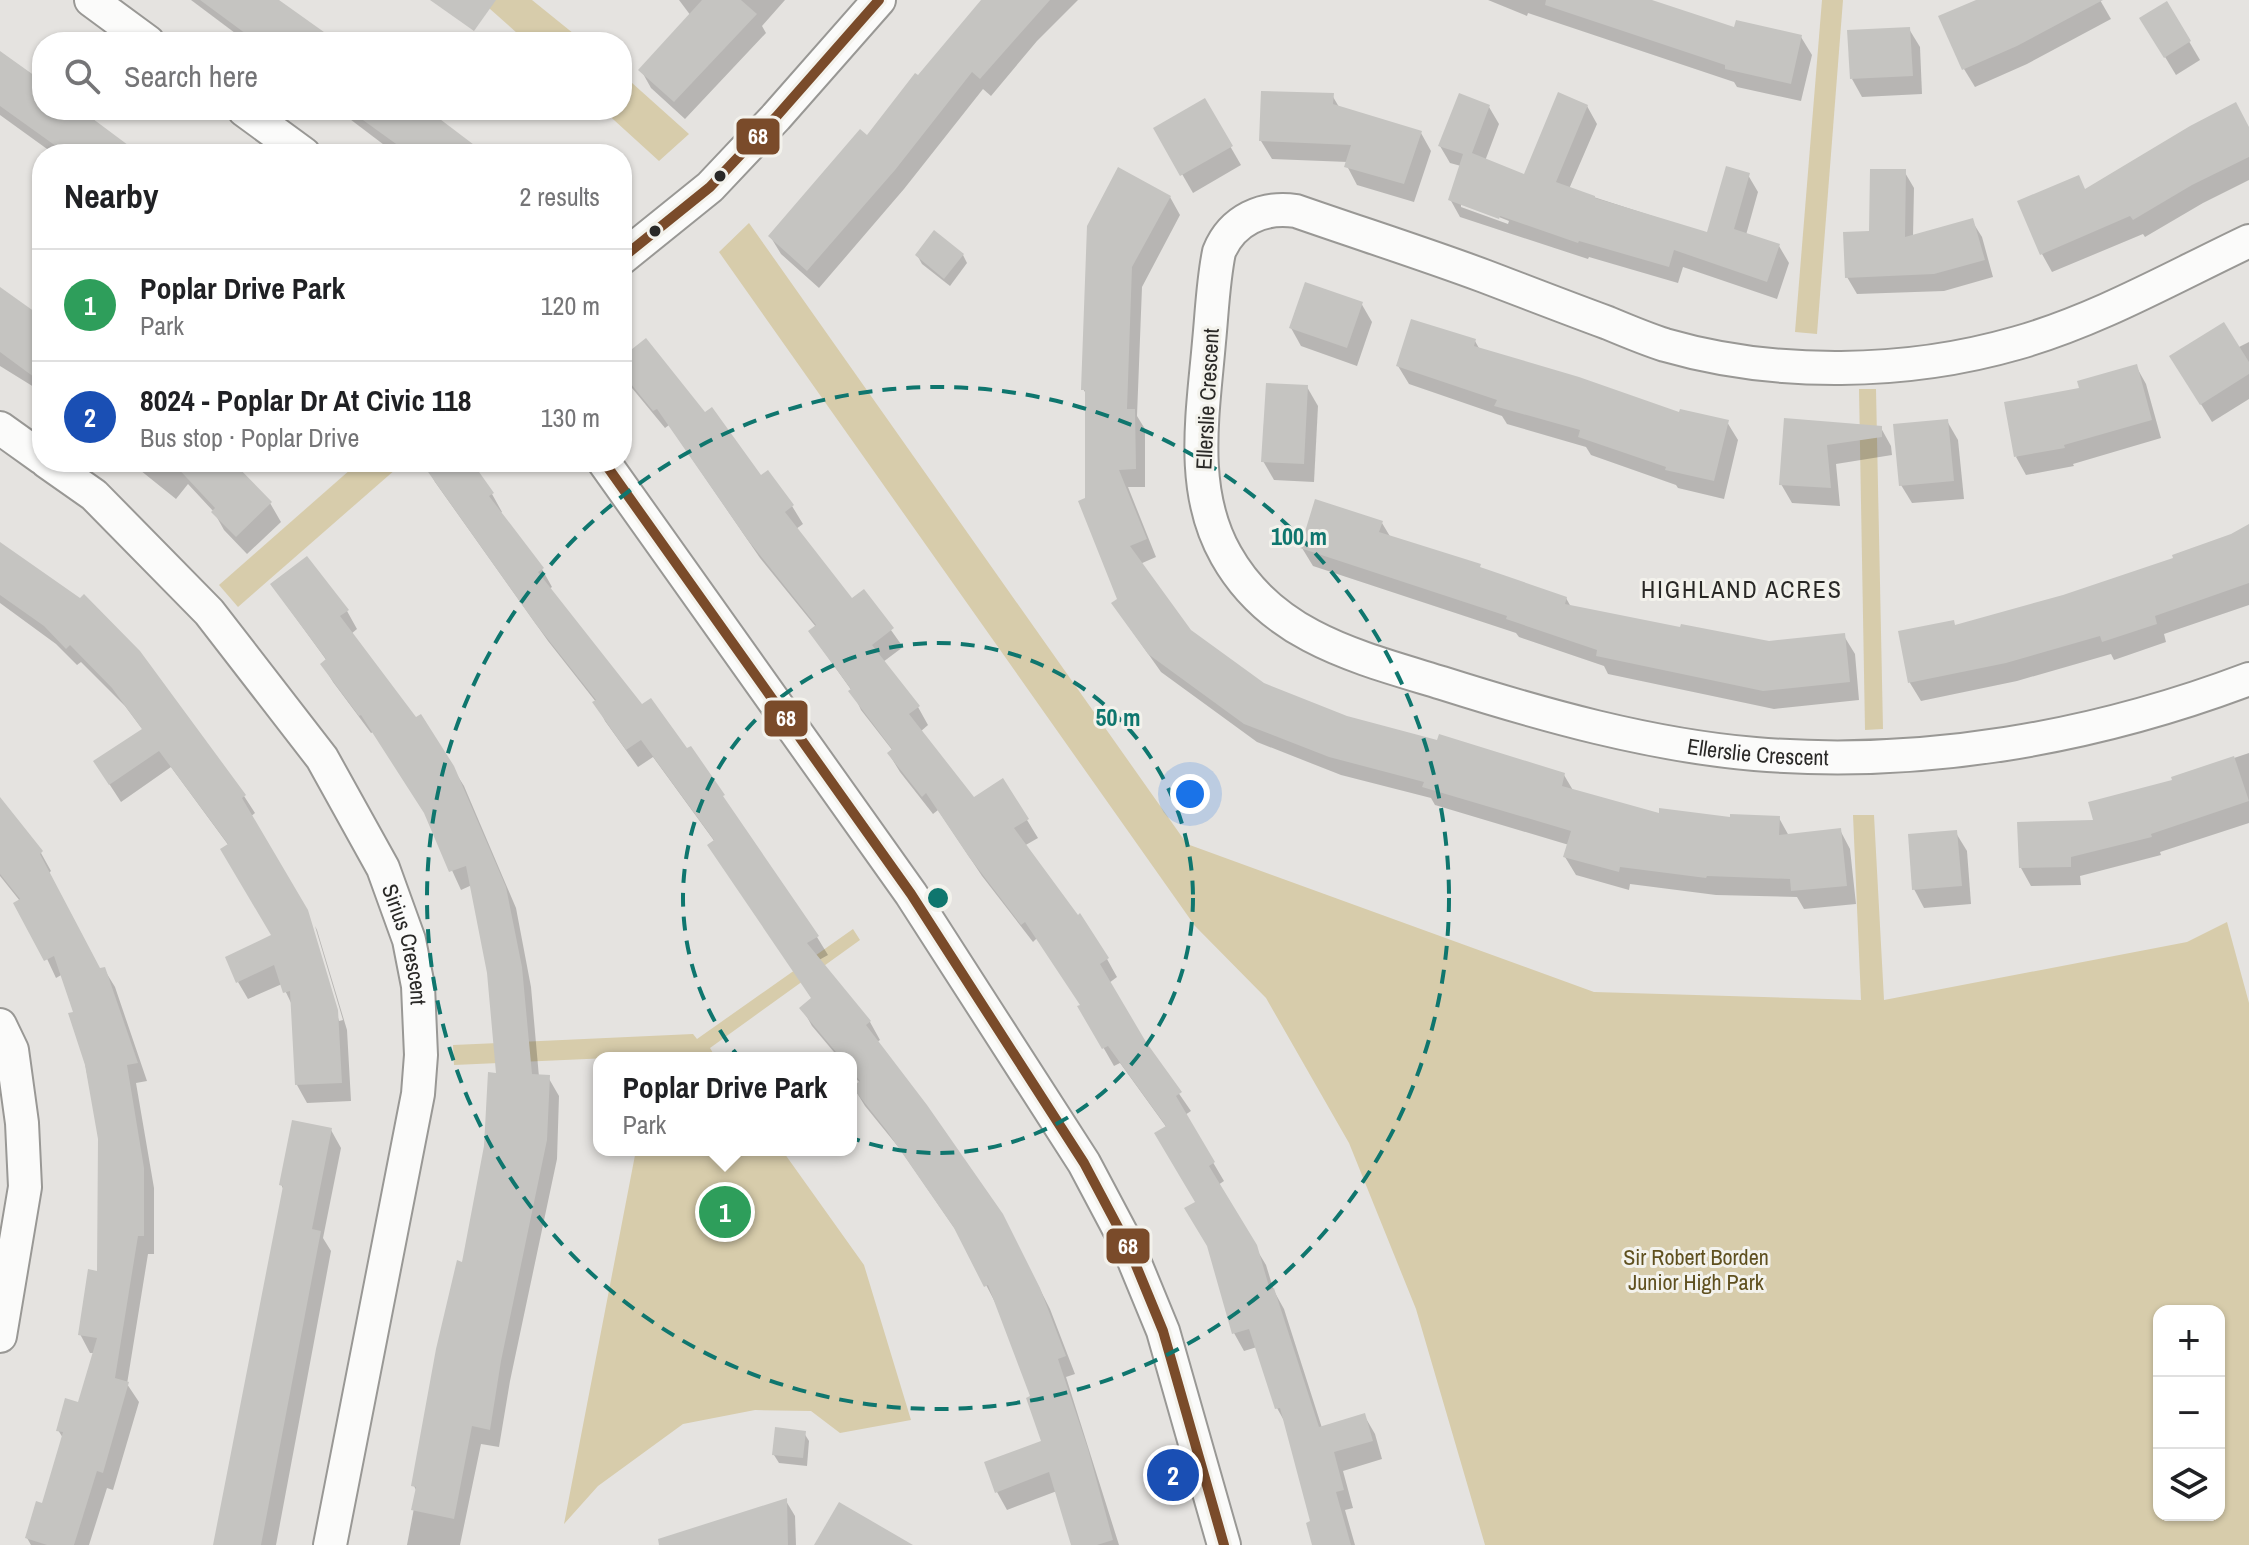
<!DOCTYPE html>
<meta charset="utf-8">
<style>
:root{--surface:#fff;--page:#f6f6f6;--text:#202124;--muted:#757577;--line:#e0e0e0;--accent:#6b6a68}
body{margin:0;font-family:"Archivo Narrow",sans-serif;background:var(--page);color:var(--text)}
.controls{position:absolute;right:24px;bottom:24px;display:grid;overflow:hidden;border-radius:16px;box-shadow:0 2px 6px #0004}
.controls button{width:72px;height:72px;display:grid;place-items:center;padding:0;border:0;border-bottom:2px solid var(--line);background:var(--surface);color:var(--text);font:40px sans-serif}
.you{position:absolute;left:1190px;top:794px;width:28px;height:28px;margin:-20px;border:6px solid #fff;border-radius:50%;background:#1a73e8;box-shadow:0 0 0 12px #1a73e833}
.badge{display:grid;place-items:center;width:52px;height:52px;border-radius:50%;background:var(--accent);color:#fff;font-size:26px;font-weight:700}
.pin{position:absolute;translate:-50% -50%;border:4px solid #fff;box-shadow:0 2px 8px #0006}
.popup{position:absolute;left:593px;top:1052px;width:264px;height:104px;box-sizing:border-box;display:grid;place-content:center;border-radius:16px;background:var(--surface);filter:drop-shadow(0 2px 6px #0005);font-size:26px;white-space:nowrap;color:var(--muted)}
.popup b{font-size:30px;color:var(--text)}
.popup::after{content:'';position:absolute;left:50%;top:100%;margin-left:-16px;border:16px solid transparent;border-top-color:var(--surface)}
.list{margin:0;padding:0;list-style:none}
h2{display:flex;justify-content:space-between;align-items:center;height:104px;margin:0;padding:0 32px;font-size:34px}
h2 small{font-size:26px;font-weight:400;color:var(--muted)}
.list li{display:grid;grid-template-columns:52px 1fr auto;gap:24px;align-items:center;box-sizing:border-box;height:112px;padding:0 32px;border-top:2px solid var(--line)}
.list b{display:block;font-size:30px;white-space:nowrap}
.list p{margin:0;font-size:26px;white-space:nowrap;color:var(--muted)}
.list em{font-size:26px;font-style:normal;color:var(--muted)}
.icon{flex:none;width:44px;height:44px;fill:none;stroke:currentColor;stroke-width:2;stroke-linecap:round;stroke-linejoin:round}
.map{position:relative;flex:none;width:2249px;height:1545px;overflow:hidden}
.search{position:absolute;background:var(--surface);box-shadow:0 2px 6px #0004;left:32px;top:32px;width:600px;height:88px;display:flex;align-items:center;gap:20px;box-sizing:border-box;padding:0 28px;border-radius:32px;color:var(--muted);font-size:30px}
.panel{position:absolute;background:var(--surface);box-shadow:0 2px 6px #0004;left:32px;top:144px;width:600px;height:328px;border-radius:32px}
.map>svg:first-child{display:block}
.green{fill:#d7ccab;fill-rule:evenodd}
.shadow{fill:#0003;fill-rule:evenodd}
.building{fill:#c5c4c1}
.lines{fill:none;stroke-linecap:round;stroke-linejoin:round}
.street-casing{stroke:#999895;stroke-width:36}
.street{stroke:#fbfbfa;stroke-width:32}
.bus-1-casing{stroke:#f3f2ec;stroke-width:16}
.bus-1{stroke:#7a4b2a;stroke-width:10}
.ring{fill:none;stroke:#0f766e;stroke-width:4;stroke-dasharray:14 10}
.bus-dot{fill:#2a2927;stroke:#f3f2ec;stroke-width:3}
.labels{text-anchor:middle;stroke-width:6;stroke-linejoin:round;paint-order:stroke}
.street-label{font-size:22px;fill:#2a2927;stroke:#f3f2ec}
.park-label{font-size:22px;fill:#5f501f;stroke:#f3f2ec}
.neighbourhood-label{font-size:24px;letter-spacing:2px;fill:#2a2927;stroke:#f3f2ec}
.centre{fill:#0f766e;stroke:#f3f2ec;stroke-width:4}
.ring-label{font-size:24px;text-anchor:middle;font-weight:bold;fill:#0f766e;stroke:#f3f2ec;stroke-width:6;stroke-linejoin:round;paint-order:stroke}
.line-badge{stroke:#f3f2ec;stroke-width:3}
.badge-label{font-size:22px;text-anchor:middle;font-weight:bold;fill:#fff}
</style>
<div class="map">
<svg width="2249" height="1545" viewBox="0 0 2249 1545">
<rect width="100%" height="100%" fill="#e5e3e0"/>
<g class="green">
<polygon points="480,0 532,0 584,42 527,42"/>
<polygon points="1822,0 1843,0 1817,334 1795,332"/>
<polygon points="622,74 689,134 659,161 603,110 622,110"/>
<path d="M749,223L1187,844L1594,992L1861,1000L1853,815H1874L1884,1000L2187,942L2227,922L2249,1003V1545H1485L1416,1309L1349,1143L1266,998L1195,926L719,252ZM2219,1311V1515H2159V1311Z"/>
<polygon points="1859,389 1876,389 1883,729 1865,730"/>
<polygon points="359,462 404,462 238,607 219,585"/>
<polygon points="853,929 860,940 710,1048 716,1058 654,1058 654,1056 454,1065 453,1045 693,1034 697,1039"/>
<polygon points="636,1150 782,1150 864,1265 911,1420 840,1433 811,1411 755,1410 683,1424 598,1486 564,1524"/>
</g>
<g class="shadow">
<polygon points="191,0 276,0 332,42 247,42"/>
<polygon points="679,0 785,0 762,26 766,33 685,119 651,88 641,70 691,16"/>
<polygon points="984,0 1078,0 1037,41 991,96 983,89 904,189 819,288 781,254 770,236 867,137"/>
<polygon points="1488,0 1645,0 1736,29 1801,37 1812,55 1801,101 1737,87 1734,82 1528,13 1527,16"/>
<polygon points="1981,0 2100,0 2111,19 2027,64 1975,87 1964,69"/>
<polygon points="2167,4 2200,60 2176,75 2142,19"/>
<polygon points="1909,29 1920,47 1922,94 1862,97 1852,79"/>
<polygon points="0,53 42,84 42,110 78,110 136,154 54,154 0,115"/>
<polygon points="1332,95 1339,107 1421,133 1431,151 1414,202 1357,185 1347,166 1348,162 1272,159 1261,141"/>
<polygon points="1204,101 1241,165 1193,193 1156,129"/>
<path d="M1587,106L1597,124L1569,189L1708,234L1748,175L1758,192L1746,235L1779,246L1789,263L1777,299L1683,267L1678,283L1589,257L1588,259L1460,217L1450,199L1461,166L1450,163L1440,146L1489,107L1499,124L1485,161L1525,176ZM1461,202L1509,221L1508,224L1461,207Z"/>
<polygon points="338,110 423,110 480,154 396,154"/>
<polygon points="2249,129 2249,180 2203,203 2145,237 2143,234 2052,272 2042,254 2086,191"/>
<polygon points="1904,171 1914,188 1913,237 1972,221 1982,237 1993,277 1944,291 1857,294 1847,277"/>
<polygon points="1170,197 1180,215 1142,287 1137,416 1145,429 1145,487 1128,487 1156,557 1140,564 1189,631 1263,685 1346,718 1564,775 1574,792 1660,816 1732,819 1779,818 1789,836 1840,830 1850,849 1856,904 1804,909 1797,897 1716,895 1630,884 1629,890 1576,875 1565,857 1569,845 1435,805 1431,798 1341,775 1257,742 1161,672 1113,604 1120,599 1087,499 1087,395 1083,389 1089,227"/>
<polygon points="917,255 963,255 967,263 950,286 922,264"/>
<polygon points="0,289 42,323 42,392 0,366"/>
<polygon points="1361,303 1372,322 1357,366 1301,346 1291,328"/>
<polygon points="1475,341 1480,350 1681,414 1727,422 1738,440 1724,499 1678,488 1676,485 1591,455 1586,447 1507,424 1502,416 1409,384 1398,366"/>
<polygon points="2249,342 2249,399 2212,422 2183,375"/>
<polygon points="622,359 705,415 760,478 792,506 803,524 796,529 852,601 864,592 903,647 883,662 918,707 928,725 920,732 974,799 1027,820 1038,838 1024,846 1107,959 1117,977 1109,983 1144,1043 1191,1111 1185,1115 1224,1181 1218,1185 1266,1265 1274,1291 1284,1309 1322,1428 1364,1415 1375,1434 1382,1459 1343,1471 1353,1508 1345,1510 1355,1545 1314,1545 1313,1523 1287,1426 1277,1408 1257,1347 1244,1351 1234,1333 1197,1203 1167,1128 1120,1063 1114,1066 1080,1007 1082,1006 1037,938 1033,942 982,876 938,810 933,814 900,772 889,754 893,751 861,710 852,691 810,632 816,627 760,558 669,425 665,428 627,382 622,373"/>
<polygon points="2136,366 2146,384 2161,438 2073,464 2074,466 2026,475 2016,457 2082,389"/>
<polygon points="1307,387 1318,406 1314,482 1274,480 1263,461"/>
<polygon points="1786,420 1881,428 1891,446 1892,455 1836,464 1840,506 1792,503 1781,484"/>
<polygon points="1947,421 1958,440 1964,499 1912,503 1901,485"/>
<polygon points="130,462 230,462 270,503 281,522 247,554 224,530 214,512 188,484 176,499"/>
<polygon points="428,462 469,462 492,494 502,512 500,513 542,569 552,587 549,589 642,707 687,751 690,749 817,937 828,955 819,960 870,1022 880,1040 877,1042 1012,1234 1050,1309 1075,1374 1066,1377 1119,1545 1073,1545 1057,1491 1007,1510 997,1492 1043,1442 1033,1398 996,1304 962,1239 900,1149 865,1106 854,1088 860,1083 851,1073 851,1058 839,1058 812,1026 802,1008 812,999 715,842 653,757 638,767 605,721 596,702 548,641 435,482 425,464"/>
<polygon points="1382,523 1391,538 1566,598 1571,607 1682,630 1769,643 1844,636 1855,654 1859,700 1774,709 1608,674 1604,666 1519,637 1516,633 1313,566 1302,548"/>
<polygon points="2249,527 2249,605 2164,634 2166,642 2114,660 2111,654 2017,681 1921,701 1910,683 1900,633 1956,627 2064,597 2175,559"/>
<polygon points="0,545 244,796 255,813 250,817 306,911 339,1021 343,1020 315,926 317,930 347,1030 351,1101 307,1103 297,1085 293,1007 282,984 248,999 238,982 273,936 229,846 171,767 121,802 106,779 143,730 125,706 81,662 77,665 56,644 0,603"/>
<polygon points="272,585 347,611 357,629 351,634 452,767 464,786 516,908 531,987 539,1077 548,1077 559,1096 557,1159 510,1381 499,1447 481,1444 460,1545 407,1545 417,1492 414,1486 464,1264 498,1075 489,972 472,885 461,890 428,818 373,732 371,733 333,682 322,664 327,661"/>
<polygon points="2249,753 2249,823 2160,852 2161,855 2080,876 2081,885 2031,886 2021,868 2095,822 2175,781 2174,778"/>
<polygon points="0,801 41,853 51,871 49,873 100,971 104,969 115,987 147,1081 136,1083 154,1188 154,1254 148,1254 127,1384 139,1402 113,1490 107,1488 89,1545 31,1545 27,1538 43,1505 63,1438 58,1430 79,1405 94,1353 90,1353 80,1334 99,1273 100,1139 75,1013 63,974 56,978 20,901 0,876"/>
<polygon points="1956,833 1967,851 1971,904 1924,908 1914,889"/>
<polygon points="331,1130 341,1148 323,1238 331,1251 276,1545 215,1545 284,1191 281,1184"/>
<polygon points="804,1433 809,1441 807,1466 779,1463 774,1455"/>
<polygon points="786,1501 795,1516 796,1545 693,1545"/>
</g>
<g class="building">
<polygon points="200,0 279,0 338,42 257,42"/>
<polygon points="430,0 496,0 474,31"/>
<polygon points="702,0 741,0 757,14 674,102 638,70"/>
<polygon points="981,0 1050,0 980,79 972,72 895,170 807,271 768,236 860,129 867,135 915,73 918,75"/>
<polygon points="1546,0 1652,0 1734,27 1736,20 1802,35 1791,84 1725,69 1725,65 1545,5"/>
<polygon points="1976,0 2103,0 2017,46 1962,70 1938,16"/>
<polygon points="2167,1 2191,41 2164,58 2139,18"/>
<polygon points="1910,27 1913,76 1850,79 1847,30"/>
<polygon points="0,51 42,81 42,110 81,110 140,154 67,154 0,106"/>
<polygon points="1261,91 1334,93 1333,104 1422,131 1404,184 1344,167 1351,145 1259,141"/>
<polygon points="1558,92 1588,105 1556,182 1595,196 1595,198 1707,232 1726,166 1750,173 1734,229 1780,244 1767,282 1674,250 1669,267 1579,241 1578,243 1500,216 1499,219 1448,200 1463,154 1438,146 1459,93 1490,105 1472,153 1524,174"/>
<polygon points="1205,98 1233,146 1180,176 1153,128"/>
<polygon points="2236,102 2249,127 2249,157 2192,185 2133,220 2130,216 2040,255 2017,201 2079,175 2085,189 2190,126"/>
<polygon points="349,110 428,110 486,154 410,154"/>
<polygon points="1118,167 1171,196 1132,267 1127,409 1135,409 1136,469 1119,470 1147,539 1130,546 1191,630 1264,683 1347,716 1437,740 1439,734 1565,773 1562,786 1659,813 1659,808 1730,817 1730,814 1780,816 1779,835 1841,828 1847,886 1791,891 1790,879 1707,876 1706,878 1620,867 1619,872 1563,857 1571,831 1422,787 1424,782 1329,757 1244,724 1148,654 1111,603 1117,599 1078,501 1085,498 1085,390 1081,390 1087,226"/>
<polygon points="1870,169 1906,169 1905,237 1973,218 1985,260 1934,274 1845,278 1843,232 1869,231"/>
<polygon points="934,230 964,254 944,279 915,255"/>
<polygon points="1305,282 1363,302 1347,348 1289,328"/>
<polygon points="0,287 42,317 42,383 0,352"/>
<polygon points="1411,319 1476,339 1474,346 1579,377 1679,412 1680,409 1729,420 1714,481 1665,470 1666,467 1578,437 1580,430 1494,406 1497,400 1396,366"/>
<polygon points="2224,322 2249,362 2249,374 2200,405 2169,356"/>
<polygon points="646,338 705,412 712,407 761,475 768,470 794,505 785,512 852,598 864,589 894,628 872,645 920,706 909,714 974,797 1003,778 1029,819 1014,828 1078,915 1080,913 1109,958 1100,964 1146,1042 1182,1092 1176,1096 1215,1162 1209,1166 1257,1245 1270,1290 1274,1288 1319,1427 1365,1413 1373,1441 1334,1452 1344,1490 1336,1492 1351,1545 1312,1545 1306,1523 1310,1521 1280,1408 1275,1409 1249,1329 1232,1334 1207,1246 1184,1208 1195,1202 1154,1133 1166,1126 1108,1046 1102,1049 1077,1006 1080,1005 1025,922 1021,925 969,857 926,793 922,797 887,753 892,749 848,691 851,689 808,631 816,625 747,539 657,409 653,411 622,373 622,357"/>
<polygon points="2137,364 2152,420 2064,445 2065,448 2014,457 2004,402 2079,388 2077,381"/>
<polygon points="1266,383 1308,385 1304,464 1261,462"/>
<polygon points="1784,418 1882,426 1882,437 1827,445 1831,488 1779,485"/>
<polygon points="1948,419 1954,481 1899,486 1893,424"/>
<polygon points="172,462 233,462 272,502 236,537 211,512 215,508"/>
<polygon points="421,462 472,462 494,493 489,496 544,568 538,572 642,704 651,698 687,748 691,746 725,795 723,796 819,936 807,943 871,1021 866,1025 927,1105 1003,1214 1040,1288 1066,1356 1058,1359 1088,1449 1113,1540 1097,1545 1071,1545 1049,1472 995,1493 984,1462 1041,1441 1026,1398 1030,1396 988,1285 984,1287 954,1228 887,1131 852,1087 860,1081 851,1070 851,1058 841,1058 799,1008 811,998 707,845 714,840 641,740 626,750 592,702 596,700 535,623"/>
<polygon points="1315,499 1383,521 1379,532 1481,564 1480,567 1567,597 1565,604 1680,627 1681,624 1769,641 1845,633 1850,682 1763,691 1596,656 1597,650 1506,619 1507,616 1300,548"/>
<polygon points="2249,524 2249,583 2155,616 2157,624 2102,642 2100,636 2006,663 1908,683 1898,631 1954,620 1955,625 2063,595 2173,558 2172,555 2231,534"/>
<polygon points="0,542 80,598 84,594 140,651 246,795 242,798 308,910 338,1010 342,1083 295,1085 290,991 283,993 274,965 236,983 225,957 271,935 220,849 228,844 159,751 109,785 93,761 142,729 112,688 70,645 66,649 44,626 0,595"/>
<polygon points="307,556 349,610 340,616 416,717 421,714 454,766 506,887 522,967 532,1074 550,1075 547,1140 501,1361 490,1430 472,1426 454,1519 411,1510 416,1487 411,1486 436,1349 457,1260 462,1262 484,1146 488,1072 496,1073 487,973 466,866 449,872 424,813 361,715 359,716 320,664 326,659 270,584"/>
<polygon points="2234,756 2249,801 2151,834 2152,837 2071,857 2071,867 2019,868 2017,822 2093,820 2088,802 2172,780 2171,777"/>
<polygon points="0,797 43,851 40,854 100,968 105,967 138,1063 127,1065 144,1168 144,1236 138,1236 115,1378 129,1382 103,1473 97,1471 74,1545 47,1545 25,1538 36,1501 42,1503 63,1432 56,1431 65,1398 78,1402 97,1338 78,1335 88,1269 97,1271 98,1139 85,1065 68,1013 73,1012 54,956 44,961 13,903 20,899 0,874"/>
<polygon points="1957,830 1962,886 1912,890 1908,834"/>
<polygon points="292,1120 332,1128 312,1229 321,1231 261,1545 213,1545 283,1186 279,1185"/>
<polygon points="775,1427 806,1431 803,1458 772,1455"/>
<polygon points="787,1498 788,1545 659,1545 658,1539"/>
<polygon points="839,1502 913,1545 814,1545"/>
</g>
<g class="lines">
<defs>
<g id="street">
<polyline points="91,0 148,42"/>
<polyline points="244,110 304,154"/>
<path id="s1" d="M2249,241C2173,277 2098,320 2017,343C1906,375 1776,377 1665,345C1646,339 1627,331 1608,323C1567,308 1526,292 1484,276C1422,253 1359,233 1296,211C1263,206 1232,220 1219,252C1213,281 1212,312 1209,342C1203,413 1189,490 1226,555C1272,637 1357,657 1442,683C1543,715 1649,745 1755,754C1922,768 2093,738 2249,679"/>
<polyline points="622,258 710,187 776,117 879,0"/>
<polyline points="0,428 42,458"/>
<path id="s2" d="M47,462L94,495L209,612L322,758L383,868L409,940L418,986L421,1055L418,1094L330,1545"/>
<polyline points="604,462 911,894 1084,1163 1128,1246 1163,1331 1224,1545"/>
<polyline points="0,1025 12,1050 22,1123 25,1187 0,1336"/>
</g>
</defs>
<use href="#street" class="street-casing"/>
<use href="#street" class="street"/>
<defs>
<g id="bus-1">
<polyline points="622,258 710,187 776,117 879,0"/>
<polyline points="604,462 911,894 1084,1163 1128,1246 1163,1331 1224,1545"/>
</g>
</defs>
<use href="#bus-1" class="bus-1-casing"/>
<use href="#bus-1" class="bus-1"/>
</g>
<g class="ring">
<circle cx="938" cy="898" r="255"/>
<circle cx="938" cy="898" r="511"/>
</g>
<g class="bus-dot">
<circle cx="720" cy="176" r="7"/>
<circle cx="655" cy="231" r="7"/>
</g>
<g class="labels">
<g class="street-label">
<text transform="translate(1207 399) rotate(-87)" y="8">Ellerslie Crescent</text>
<text dy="8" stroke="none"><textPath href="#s1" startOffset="1988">Ellerslie Crescent</textPath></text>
<text dy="8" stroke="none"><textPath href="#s2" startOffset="612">Sirius Crescent</textPath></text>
</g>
<g class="park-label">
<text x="1696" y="1265">Sir Robert Borden<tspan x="1696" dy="25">Junior High Park</tspan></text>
</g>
<g class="neighbourhood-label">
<text x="1742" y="598">HIGHLAND ACRES</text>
</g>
</g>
<circle cx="938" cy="898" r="12" class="centre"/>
<g class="ring-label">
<text x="1299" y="545">100 m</text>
<text x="1118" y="726">50 m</text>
</g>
<g class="line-badge">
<rect x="735" y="117" width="46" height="39" rx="8" fill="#7a4b2a"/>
<rect x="763" y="699" width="46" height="39" rx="8" fill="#7a4b2a"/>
<rect x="1105" y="1227" width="46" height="38" rx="8" fill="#7a4b2a"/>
</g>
<g class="badge-label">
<text x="758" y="144">68</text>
<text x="786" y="726">68</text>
<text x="1128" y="1254">68</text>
</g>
</svg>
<div class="controls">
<button>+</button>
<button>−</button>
<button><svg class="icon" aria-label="layers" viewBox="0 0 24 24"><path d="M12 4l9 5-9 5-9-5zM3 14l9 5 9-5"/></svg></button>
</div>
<div class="you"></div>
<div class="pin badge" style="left:725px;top:1212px;background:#2e9e5b">1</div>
<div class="popup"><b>Poplar Drive Park</b>Park</div>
<div class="pin badge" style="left:1173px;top:1475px;background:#1a4fb4">2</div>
<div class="search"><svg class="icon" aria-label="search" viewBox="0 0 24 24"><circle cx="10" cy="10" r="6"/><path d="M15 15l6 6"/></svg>Search here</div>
<section class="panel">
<h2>Nearby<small>2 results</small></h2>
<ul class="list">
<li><span class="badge" style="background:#2e9e5b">1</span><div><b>Poplar Drive Park</b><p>Park</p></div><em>120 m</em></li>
<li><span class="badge" style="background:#1a4fb4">2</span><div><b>8024 - Poplar Dr At Civic 118</b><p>Bus stop · Poplar Drive</p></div><em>130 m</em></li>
</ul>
</section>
</div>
